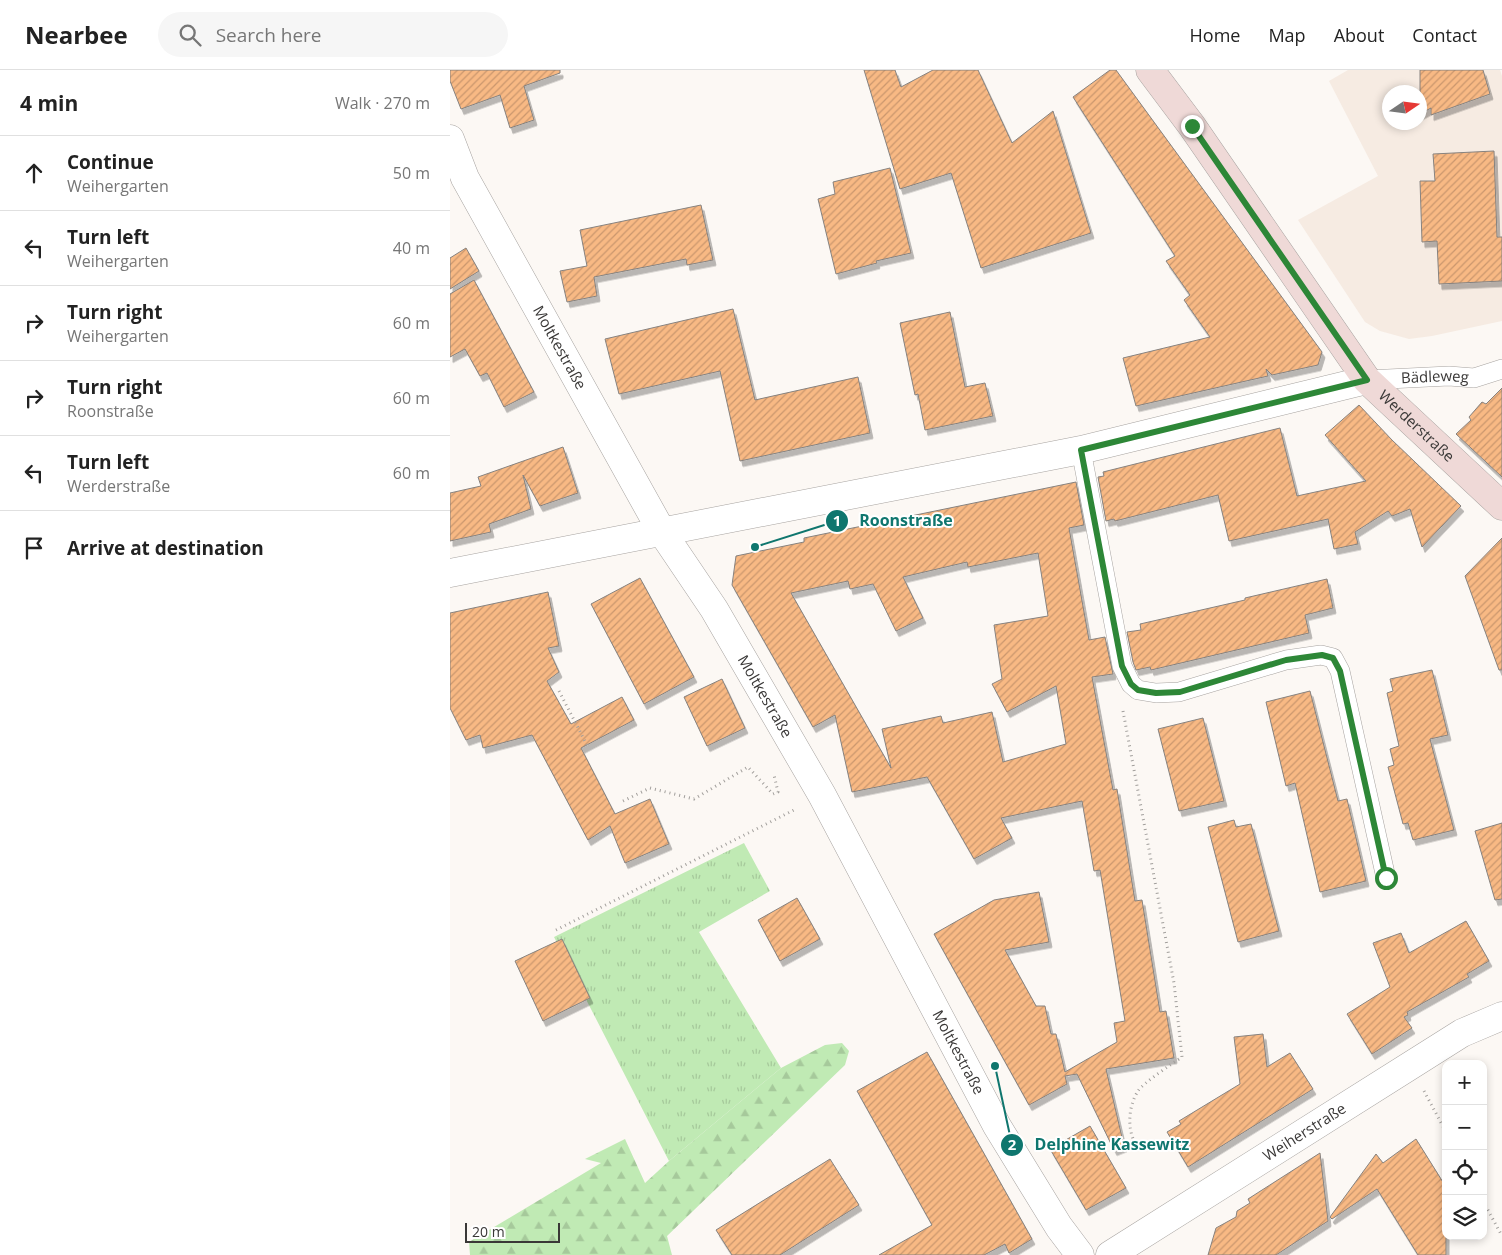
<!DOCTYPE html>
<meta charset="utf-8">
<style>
:root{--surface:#fff;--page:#f6f6f6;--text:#222;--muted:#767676;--line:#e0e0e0}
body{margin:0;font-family:"Open Sans",sans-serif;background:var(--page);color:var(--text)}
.controls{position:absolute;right:15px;bottom:15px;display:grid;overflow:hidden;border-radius:10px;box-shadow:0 2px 8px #0003}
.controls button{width:45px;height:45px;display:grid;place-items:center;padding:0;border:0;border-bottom:1px solid var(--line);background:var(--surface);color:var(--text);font:25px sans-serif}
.compass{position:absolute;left:932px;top:15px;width:45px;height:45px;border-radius:50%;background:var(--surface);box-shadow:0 2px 8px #0003;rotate:77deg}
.scale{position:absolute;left:15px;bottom:12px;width:95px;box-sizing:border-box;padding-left:5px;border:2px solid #3a3837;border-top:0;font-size:14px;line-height:18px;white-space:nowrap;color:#3a3837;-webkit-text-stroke:4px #fff;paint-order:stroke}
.stop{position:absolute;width:15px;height:15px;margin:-11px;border:4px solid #2d8737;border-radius:50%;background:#fff}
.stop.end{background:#2d8737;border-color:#fff;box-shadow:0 1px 5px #0008}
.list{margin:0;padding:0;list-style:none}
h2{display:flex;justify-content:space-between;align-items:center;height:65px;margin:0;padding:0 20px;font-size:21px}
h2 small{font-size:16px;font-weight:400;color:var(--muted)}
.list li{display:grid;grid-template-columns:32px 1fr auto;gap:15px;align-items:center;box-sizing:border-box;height:75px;padding:0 20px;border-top:1px solid var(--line)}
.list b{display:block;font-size:19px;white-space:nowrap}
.list p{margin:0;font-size:16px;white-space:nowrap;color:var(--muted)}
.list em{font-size:16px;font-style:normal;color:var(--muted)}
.icon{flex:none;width:28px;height:28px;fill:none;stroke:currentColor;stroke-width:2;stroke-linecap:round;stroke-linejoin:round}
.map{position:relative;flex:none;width:1052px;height:1185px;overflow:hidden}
header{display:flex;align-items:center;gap:30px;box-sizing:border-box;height:70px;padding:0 25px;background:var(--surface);border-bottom:1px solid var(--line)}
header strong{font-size:24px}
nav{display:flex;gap:28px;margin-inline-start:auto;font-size:18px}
.search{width:350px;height:45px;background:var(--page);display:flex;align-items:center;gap:12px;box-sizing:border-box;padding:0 18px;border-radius:28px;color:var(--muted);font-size:19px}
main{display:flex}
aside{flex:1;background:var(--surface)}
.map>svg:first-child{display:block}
.built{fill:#f6ebe2;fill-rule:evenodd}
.grass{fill:url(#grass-tufts)}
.forest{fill:url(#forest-firs)}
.building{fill:url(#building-hatch);stroke:#86827f;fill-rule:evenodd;filter:url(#shadow)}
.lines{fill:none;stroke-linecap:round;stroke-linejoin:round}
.lane-casing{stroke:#a7a3a0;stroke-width:20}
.street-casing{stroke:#a7a3a0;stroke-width:29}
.secondary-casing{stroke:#a7a3a0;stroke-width:29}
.path{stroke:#a29f9c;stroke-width:3;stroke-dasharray:1 4;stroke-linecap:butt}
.lane{stroke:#fff;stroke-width:19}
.street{stroke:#fff;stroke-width:28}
.secondary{stroke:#efd9d7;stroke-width:28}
.route{stroke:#2d8737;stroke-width:6}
.labels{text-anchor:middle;stroke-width:4;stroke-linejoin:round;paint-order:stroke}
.street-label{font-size:15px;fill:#3a3837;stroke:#fff}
.leader{fill:none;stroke:#0f766e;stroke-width:2}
.callout-dot{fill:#0f766e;stroke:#fff;stroke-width:2}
.mark-label{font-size:15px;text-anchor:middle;font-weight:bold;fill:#fff}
.callout-label{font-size:16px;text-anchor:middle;font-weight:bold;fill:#0f766e;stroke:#fff;stroke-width:4;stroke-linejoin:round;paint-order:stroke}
</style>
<header>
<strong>Nearbee</strong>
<div class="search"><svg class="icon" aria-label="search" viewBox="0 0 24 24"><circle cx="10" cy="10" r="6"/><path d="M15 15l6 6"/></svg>Search here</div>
<nav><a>Home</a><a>Map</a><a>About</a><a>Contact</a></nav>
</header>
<main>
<aside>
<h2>4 min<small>Walk · 270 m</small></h2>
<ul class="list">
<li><svg class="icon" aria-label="ahead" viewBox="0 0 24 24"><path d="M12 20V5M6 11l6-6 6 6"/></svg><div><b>Continue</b><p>Weihergarten</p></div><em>50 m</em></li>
<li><svg class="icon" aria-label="left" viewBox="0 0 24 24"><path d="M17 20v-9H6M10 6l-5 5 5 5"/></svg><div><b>Turn left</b><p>Weihergarten</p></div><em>40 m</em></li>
<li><svg class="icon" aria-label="right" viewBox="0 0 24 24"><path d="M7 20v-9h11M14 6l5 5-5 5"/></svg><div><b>Turn right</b><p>Weihergarten</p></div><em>60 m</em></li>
<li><svg class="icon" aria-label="right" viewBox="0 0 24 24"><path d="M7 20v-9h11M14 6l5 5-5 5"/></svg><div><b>Turn right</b><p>Roonstraße</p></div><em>60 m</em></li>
<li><svg class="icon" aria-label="left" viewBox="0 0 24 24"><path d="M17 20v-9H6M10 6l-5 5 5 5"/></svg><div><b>Turn left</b><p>Werderstraße</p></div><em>60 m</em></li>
<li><svg class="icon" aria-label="arrive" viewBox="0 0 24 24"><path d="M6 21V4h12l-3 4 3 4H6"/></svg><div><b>Arrive at destination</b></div></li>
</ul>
</aside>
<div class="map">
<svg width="1052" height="1185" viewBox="0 0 1052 1185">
<defs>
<pattern id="grass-tufts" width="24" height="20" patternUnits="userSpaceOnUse" patternTransform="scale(1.25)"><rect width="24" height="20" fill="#c0eab4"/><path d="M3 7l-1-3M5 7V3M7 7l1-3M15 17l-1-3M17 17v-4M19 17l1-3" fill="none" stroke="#a6c99b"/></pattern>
<pattern id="forest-firs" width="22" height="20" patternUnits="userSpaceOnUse" patternTransform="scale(1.25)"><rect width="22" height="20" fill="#c0eab4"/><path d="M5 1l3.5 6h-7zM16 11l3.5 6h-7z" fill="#a6c99b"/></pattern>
<pattern id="building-hatch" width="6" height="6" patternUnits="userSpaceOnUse" patternTransform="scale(1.25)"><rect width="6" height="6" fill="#f8b984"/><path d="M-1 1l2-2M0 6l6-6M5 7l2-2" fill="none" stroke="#ca976d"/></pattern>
<filter id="shadow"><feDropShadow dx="3" dy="5.5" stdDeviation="0" flood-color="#0004"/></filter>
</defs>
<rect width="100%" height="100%" fill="#fcf8f4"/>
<path class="built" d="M898,0H1050L1052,6V251L982,266L959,269L930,261L915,252L848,150L928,106L879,11ZM939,22H969V52H939Z"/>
<polygon class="grass" points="294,773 320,821 249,862 331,998 219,1091 104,867"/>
<polygon class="forest" points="392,973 399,981 395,995 217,1166 222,1185 20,1185 19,1172 151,1093 135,1089 175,1069 195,1113 219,1091 331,998 375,975"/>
<g class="building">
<polygon points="0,0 110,0 110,3 74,16 84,50 60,58 50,25 11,39 0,11"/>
<polygon points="414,0 445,0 451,17 483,0 528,0 562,73 603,41 641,163 531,198 501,103 450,119"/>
<polygon points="660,0 666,0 693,37 872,282 868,295 822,305 816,299 818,306 686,336 673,288 760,267 734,230 740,225 716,191 725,186 623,27"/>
<polygon points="970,0 1033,0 1040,24 981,45 981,38 970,44"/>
<polygon points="1044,81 1047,167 1052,167 1052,211 989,214 987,171 972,172 970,111 985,111 983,84"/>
<polygon points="440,98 461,183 426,191 427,193 386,204 368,129 385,124 383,112"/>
<polygon points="251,135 263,190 237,195 236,189 144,207 147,226 117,232 110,201 137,196 130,160"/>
<polygon points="16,178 29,201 0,219 0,188"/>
<polygon points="24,210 84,322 54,337 37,303 30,306 15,279 0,287 0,224"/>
<polygon points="283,239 305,330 408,307 420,363 290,391 270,301 169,324 155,269"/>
<polygon points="500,242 515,317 535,313 543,346 475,360 468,324 465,325 450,253"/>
<polygon points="1052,318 1052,407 1006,364 1021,350 1019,347 1032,332 1036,334"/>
<polygon points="909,335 942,370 1011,436 972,477 960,439 942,446 938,441 905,462 908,474 884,479 878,449 779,471 768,425 665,451 664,449 656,451 648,407 654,406 653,402 830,358 847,426 916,411 875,365"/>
<polygon points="113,377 128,423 90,436 73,405 81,439 39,454 41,462 0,471 0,423 31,416 28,407"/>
<path d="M626,412L634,455L619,458L639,570L655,567L663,604L642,607L663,720L667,719L685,831L692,830L710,942L716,941L724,988L656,999L674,1076L664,1080L627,1004L615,1006L617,1014L579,1035L484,864L544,830L589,822L599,872L555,880L586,936H595L601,964H606L615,1002L667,972L664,953L675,951L650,800L644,801L632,731L551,748L562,768L524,789L477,707L402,722L385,645L363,657L282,515L286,486L354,472V468ZM588,483L598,546L544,555L552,609L542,614L557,642L606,616L616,674L553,692L542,642L493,653L491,646L432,659L441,698L341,523L398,511L400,519L423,514L446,561L473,548L453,507L517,492L518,497Z"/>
<polygon points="1052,468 1052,600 1049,600 1015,506"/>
<polygon points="190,508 244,607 194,634 141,534"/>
<polygon points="877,509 883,538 855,545 859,563 701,600 700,597 686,600 683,592 677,562 691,560 690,554 795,530 795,528"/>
<polygon points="98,522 109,576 98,578 109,602 97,611 121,654 172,627 184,650 131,678 165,744 200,729 219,774 175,793 160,756 138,770 82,665 33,678 30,665 16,670 0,638 0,543"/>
<polygon points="982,600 998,665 980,669 1004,760 963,770 958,753 953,754 938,697 944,695 940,679 949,676 937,623 943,621 940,609"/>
<polygon points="272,609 295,658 257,676 234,627"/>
<polygon points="860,621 888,731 897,729 916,811 870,822 845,713 836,716 816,632"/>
<polygon points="753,648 774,731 729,741 708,659"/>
<polygon points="784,750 786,757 801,754 829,861 788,872 758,757"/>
<polygon points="1052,753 1052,829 1045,830 1025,761"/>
<polygon points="347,828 370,869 330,891 308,850"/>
<polygon points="1016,851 1039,891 1017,904 1019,907 957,942 958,945 954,947 962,958 922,984 897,944 940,917 923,873 951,863 959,883"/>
<polygon points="112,869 140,928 93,951 65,891"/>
<polygon points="813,964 817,997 840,983 863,1019 738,1097 717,1062 731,1054 729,1051 790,1014 784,967"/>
<polygon points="477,982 582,1169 559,1183 555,1174 534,1185 429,1185 482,1155 407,1021"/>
<polygon points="640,1056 676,1118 636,1140 600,1079"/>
<polygon points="966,1069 996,1117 996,1185 968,1185 927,1119 882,1149 880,1147 926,1084 933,1093"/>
<polygon points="870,1083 878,1151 826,1185 758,1185 766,1158 786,1147 787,1141 800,1133 798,1129"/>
<polygon points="380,1089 409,1135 330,1185 282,1185 266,1160"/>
</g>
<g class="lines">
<defs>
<g id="lane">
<path id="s1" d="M917,310L999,306L1024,308L1052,299"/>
<polyline points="631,380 672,596 681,614 688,620 706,623 729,622 836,590 871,585 883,588 890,601 936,808"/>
</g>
<g id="street">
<path id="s2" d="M0,69L15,108L212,462L264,539L372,725L547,1056L609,1157L630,1185"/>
<polyline points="0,503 631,380 917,310"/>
<path id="s3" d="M660,1185L1012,963L1052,946"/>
</g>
<g id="secondary">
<path id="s4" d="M700,0L742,56L917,310L1052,436"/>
</g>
</defs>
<use href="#lane" class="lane-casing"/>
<use href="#street" class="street-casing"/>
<use href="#secondary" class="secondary-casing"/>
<g class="path">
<polyline points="109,621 138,677"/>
<path d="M673,641L724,913L732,987C723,993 693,1013 688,1021C679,1035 677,1056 684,1071L689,1073"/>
<polyline points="173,731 200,718 244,729 298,697 323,724 328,722 324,705"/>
<polyline points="106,860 346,739"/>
<polyline points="974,1021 996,1062"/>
<polyline points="1033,1131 1052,1166"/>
</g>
<use href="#lane" class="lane"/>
<use href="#street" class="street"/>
<use href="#secondary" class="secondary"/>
</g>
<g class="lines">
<polyline class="route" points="742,56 917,310 631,380 672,596 681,614 688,620 706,623 730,622 836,590 872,585 883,588 890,601 936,808"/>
</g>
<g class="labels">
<g class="street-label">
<text dy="5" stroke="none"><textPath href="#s2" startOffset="236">Moltkestraße</textPath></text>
<text dy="5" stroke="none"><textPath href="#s1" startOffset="68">Bädleweg</textPath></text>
<text dy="5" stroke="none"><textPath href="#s4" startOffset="446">Werderstraße</textPath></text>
<text dy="5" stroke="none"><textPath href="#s2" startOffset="641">Moltkestraße</textPath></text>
<text dy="5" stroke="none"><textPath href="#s2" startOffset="1046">Moltkestraße</textPath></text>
<text dy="5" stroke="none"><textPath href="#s3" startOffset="230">Weiherstraße</textPath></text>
</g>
</g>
<path class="leader" d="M305 477L387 451M545 996L562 1075"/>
<g class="callout-dot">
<circle cx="305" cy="477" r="5"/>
<circle cx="545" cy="996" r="5"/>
<circle cx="387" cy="451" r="12"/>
<circle cx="562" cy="1075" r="12"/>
</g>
<g class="mark-label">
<text x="387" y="456">1</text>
<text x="562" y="1080">2</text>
</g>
<g class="callout-label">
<text x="456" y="456">Roonstraße</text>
<text x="662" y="1080">Delphine Kassewitz</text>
</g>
</svg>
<div class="controls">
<button>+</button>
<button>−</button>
<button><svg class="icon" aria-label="locate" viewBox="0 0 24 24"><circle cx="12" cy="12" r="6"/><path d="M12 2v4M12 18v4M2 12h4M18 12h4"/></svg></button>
<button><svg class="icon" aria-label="layers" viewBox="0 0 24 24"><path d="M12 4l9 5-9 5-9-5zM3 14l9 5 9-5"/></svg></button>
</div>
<svg class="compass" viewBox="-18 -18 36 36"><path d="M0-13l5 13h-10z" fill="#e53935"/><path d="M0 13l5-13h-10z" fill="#767676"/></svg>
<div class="scale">20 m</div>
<div class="stop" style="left:936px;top:808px"></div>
<div class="stop end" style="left:742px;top:56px"></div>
</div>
</main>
